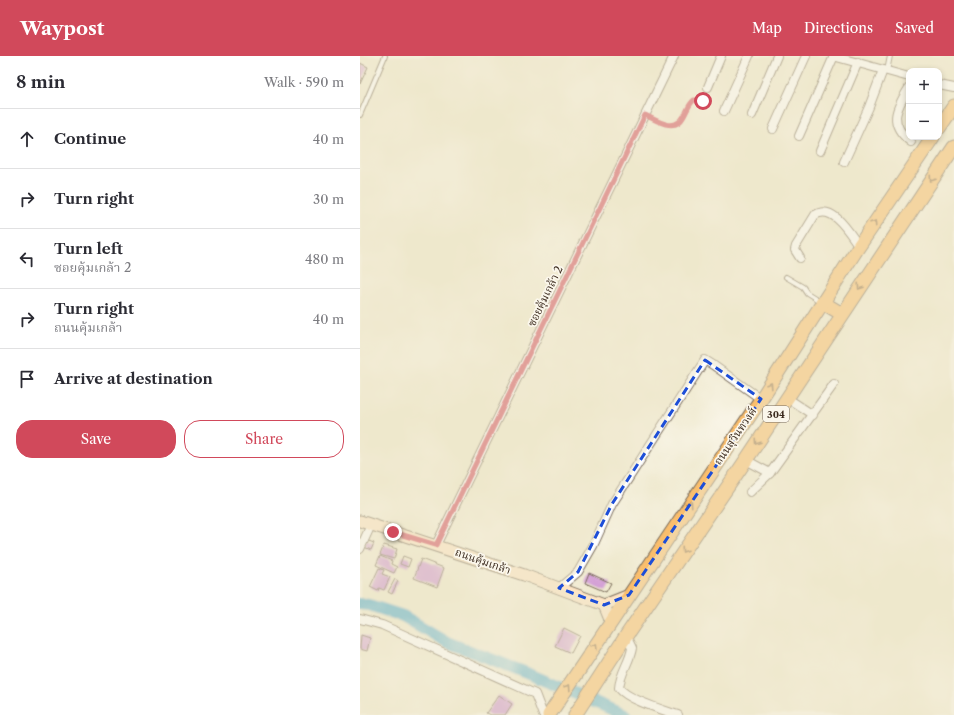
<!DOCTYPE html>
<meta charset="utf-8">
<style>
:root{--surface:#fff;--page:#f2f2f3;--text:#2b2b33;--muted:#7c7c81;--line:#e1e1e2;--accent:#d1495b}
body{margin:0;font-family:"Libre Caslon Text","Noto Serif Thai",serif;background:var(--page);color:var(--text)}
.controls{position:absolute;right:12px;top:12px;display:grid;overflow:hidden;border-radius:8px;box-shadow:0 2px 6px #0003}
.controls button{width:36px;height:36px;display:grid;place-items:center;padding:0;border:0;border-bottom:1px solid var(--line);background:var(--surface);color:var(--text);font:20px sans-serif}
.stop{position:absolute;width:12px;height:12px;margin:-9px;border:3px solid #d1495b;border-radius:50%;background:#fff}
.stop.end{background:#d1495b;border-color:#fff;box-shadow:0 1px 4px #0008}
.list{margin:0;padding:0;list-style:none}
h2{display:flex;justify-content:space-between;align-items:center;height:52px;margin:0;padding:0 16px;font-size:17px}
h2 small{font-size:13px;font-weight:400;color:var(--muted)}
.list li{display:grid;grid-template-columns:26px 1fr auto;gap:12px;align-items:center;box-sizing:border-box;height:60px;padding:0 16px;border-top:1px solid var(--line)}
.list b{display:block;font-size:15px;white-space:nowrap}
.list p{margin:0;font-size:13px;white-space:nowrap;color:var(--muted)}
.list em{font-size:13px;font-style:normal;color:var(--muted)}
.actions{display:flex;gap:8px;padding:12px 16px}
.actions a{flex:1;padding:9px 0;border:1px solid var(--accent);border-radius:16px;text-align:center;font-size:14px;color:var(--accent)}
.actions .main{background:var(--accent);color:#fff}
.icon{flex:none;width:22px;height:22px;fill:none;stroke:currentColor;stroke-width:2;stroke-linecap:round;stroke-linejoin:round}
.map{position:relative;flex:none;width:594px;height:659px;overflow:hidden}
header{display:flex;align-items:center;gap:24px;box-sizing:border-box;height:56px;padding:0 20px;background:var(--accent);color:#fff}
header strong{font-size:19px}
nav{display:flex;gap:22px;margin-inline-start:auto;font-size:14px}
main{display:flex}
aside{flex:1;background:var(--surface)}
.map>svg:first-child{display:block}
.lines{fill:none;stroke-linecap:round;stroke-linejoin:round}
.river{stroke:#50abcd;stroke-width:12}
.building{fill:#cd92d2}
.service-casing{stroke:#7a6c5b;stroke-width:6}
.minor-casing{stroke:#7a6c5b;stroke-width:10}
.secondary-casing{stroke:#7a6c5b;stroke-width:13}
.trunk-casing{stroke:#7a6c5b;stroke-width:15}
.path{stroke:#7a6c5b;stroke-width:1;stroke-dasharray:1 3;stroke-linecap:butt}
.service{stroke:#fff;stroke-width:4}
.minor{stroke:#fff;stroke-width:8}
.secondary{stroke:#fde5c5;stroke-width:11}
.trunk{stroke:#fabe6d;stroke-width:13}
.oneway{stroke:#916d42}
.route{stroke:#d1495b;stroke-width:5}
.marked{fill:none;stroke:#1d4ed8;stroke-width:3;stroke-dasharray:8 5;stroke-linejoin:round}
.labels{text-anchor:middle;stroke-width:3.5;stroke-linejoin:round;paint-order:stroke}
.shield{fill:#fbf7ec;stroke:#75685c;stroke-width:1}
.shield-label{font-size:10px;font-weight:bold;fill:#3b2a1e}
.street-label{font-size:11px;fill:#3b2a1e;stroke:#fbf7ec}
</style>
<header>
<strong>Waypost</strong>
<nav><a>Map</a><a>Directions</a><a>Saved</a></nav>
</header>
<main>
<aside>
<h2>8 min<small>Walk · 590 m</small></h2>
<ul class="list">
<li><svg class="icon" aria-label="ahead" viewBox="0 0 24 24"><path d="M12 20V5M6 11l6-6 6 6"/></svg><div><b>Continue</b></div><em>40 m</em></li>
<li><svg class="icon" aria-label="right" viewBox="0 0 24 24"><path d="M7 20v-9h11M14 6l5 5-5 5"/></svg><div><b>Turn right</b></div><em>30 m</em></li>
<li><svg class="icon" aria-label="left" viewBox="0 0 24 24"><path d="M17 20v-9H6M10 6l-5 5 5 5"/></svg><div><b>Turn left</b><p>ซอยคุ้มเกล้า 2</p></div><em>480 m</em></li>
<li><svg class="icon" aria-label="right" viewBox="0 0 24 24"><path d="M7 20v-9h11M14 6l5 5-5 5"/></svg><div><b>Turn right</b><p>ถนนคุ้มเกล้า</p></div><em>40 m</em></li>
<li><svg class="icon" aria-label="arrive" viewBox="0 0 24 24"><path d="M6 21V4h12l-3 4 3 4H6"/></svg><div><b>Arrive at destination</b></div></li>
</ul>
<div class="actions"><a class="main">Save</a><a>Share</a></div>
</aside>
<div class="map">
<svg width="594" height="659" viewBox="0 0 594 659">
<rect width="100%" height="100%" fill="#fbf7ec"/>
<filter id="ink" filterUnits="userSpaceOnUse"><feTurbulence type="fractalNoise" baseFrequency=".025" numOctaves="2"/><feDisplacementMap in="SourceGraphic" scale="8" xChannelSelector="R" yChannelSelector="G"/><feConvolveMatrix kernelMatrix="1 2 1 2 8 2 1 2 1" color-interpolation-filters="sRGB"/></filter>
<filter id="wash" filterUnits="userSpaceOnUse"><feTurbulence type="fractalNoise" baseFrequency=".012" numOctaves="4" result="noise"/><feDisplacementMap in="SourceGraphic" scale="16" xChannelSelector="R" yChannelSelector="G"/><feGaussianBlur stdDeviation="0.9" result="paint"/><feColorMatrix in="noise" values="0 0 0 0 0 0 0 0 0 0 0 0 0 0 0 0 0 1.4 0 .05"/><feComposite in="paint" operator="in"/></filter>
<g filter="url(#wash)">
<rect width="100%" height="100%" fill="#eee8cc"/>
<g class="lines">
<polyline class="river" points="0,548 9,549 43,560 87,586 167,617 265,659"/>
</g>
<g id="blocks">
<g class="building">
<polygon points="0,7 8,11 0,28"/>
<polygon points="6,484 14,487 11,494 4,491"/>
<polygon points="24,489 37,493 34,503 20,499"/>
<polygon points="20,500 32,505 31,508 37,511 34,517 16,509"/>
<polygon points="43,500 51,503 48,511 40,508"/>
<polygon points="61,503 84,512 77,531 54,522"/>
<polygon points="19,512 24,514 22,518 30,521 24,534 19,532 18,535 10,531"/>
<polygon points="229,517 251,527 246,536 225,527"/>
<polygon points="35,523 38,525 32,538 28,536"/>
<polygon points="204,572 220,580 211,597 195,590"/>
<polygon points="1,579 10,582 7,595 0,593"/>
<polygon points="139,639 152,648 145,659 130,659 126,657"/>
</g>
</g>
</g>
<g filter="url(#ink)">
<use href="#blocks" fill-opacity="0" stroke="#7a6c5b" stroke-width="1"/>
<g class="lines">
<defs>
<g id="service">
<polyline points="527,15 530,0"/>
<polyline points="0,59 25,0"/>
<polyline points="426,221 443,231 447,237 460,245"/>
</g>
<g id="minor">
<polyline points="473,0 549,21"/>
<polyline points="579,29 594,32"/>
<polyline points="348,31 361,0"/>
<path d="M549,32C535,54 528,68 551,86"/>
<polyline points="364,55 389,0"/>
<polyline points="392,59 417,0"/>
<polyline points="413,73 446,0"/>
<polyline points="439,80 474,0"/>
<polyline points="460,95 498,6"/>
<polyline points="484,106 509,51 523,14"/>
<path d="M440,202L435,194L436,190L455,159C473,147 490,178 499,190"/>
<polyline points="427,342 453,359"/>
<polyline points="386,404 410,417"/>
<polyline points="390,436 410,417 474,328"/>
<polyline points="76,489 314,0"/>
<polyline points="0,493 11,469"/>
<polyline points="199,532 218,516 233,490 252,448 345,304 353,309 401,343"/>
<polyline points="0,563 22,569 175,638 183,659"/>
<path d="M266,580L272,592C270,606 260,617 259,632C268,644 303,654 318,659"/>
</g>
<g id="secondary">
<polyline points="0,465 164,519 244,549 251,566"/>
<polyline points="244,549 269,539"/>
</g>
<g id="trunk">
<polyline points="579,72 594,50"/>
<polyline points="462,246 482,258"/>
<polyline points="189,659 401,343 499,190 573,81"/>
<polyline points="215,659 266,580 386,404 594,91"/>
</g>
</defs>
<use href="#service" class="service-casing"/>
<use href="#minor" class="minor-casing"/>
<use href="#secondary" class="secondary-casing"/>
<use href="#trunk" class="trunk-casing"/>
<path class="path" d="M293,63C330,81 316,59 334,44L343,45L345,38"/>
<use href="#service" class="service"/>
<use href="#minor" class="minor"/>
<use href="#secondary" class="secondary"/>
<use href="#trunk" class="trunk"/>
</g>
<defs><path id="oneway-chevron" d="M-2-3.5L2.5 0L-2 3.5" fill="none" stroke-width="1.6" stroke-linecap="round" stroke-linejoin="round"/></defs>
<g class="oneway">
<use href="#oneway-chevron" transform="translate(572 123) rotate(124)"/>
<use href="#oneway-chevron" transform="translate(514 167) rotate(-56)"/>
<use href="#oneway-chevron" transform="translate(500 231) rotate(124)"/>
<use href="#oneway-chevron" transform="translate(410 329) rotate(-57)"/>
<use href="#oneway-chevron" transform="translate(397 386) rotate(124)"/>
<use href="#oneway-chevron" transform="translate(330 448) rotate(-56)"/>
<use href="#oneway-chevron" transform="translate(324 494) rotate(124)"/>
<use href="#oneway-chevron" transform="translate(235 590) rotate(-57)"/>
<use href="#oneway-chevron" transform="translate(208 631) rotate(-57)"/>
</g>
</g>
<g class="lines" filter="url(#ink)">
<path class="route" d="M33,476L76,489L285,59C298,65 315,77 324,60C327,55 329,48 334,44L343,45"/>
</g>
<path d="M0 0H594V659H0ZM345,304L401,343L269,539L244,549L199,532L218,516L252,448Z" fill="#eee8cc" fill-opacity=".55" fill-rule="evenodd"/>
<path class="marked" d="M345,304L401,343L269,539L244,549L199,532L218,516L252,448Z"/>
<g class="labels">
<rect class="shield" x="403" y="350" width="26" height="16" rx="3"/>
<g class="shield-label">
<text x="416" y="362">304</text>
</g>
<g class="street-label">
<text transform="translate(185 240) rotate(-64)" y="4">ซอยคุ้มเกล้า 2</text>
<text transform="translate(375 380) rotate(-56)" y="4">ถนนสุวินทวงศ์</text>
<text transform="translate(123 505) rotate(19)" y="4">ถนนคุ้มเกล้า</text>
</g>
</g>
</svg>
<div class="controls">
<button>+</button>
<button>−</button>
</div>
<div class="stop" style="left:343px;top:45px"></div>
<div class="stop end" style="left:33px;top:476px"></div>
</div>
</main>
